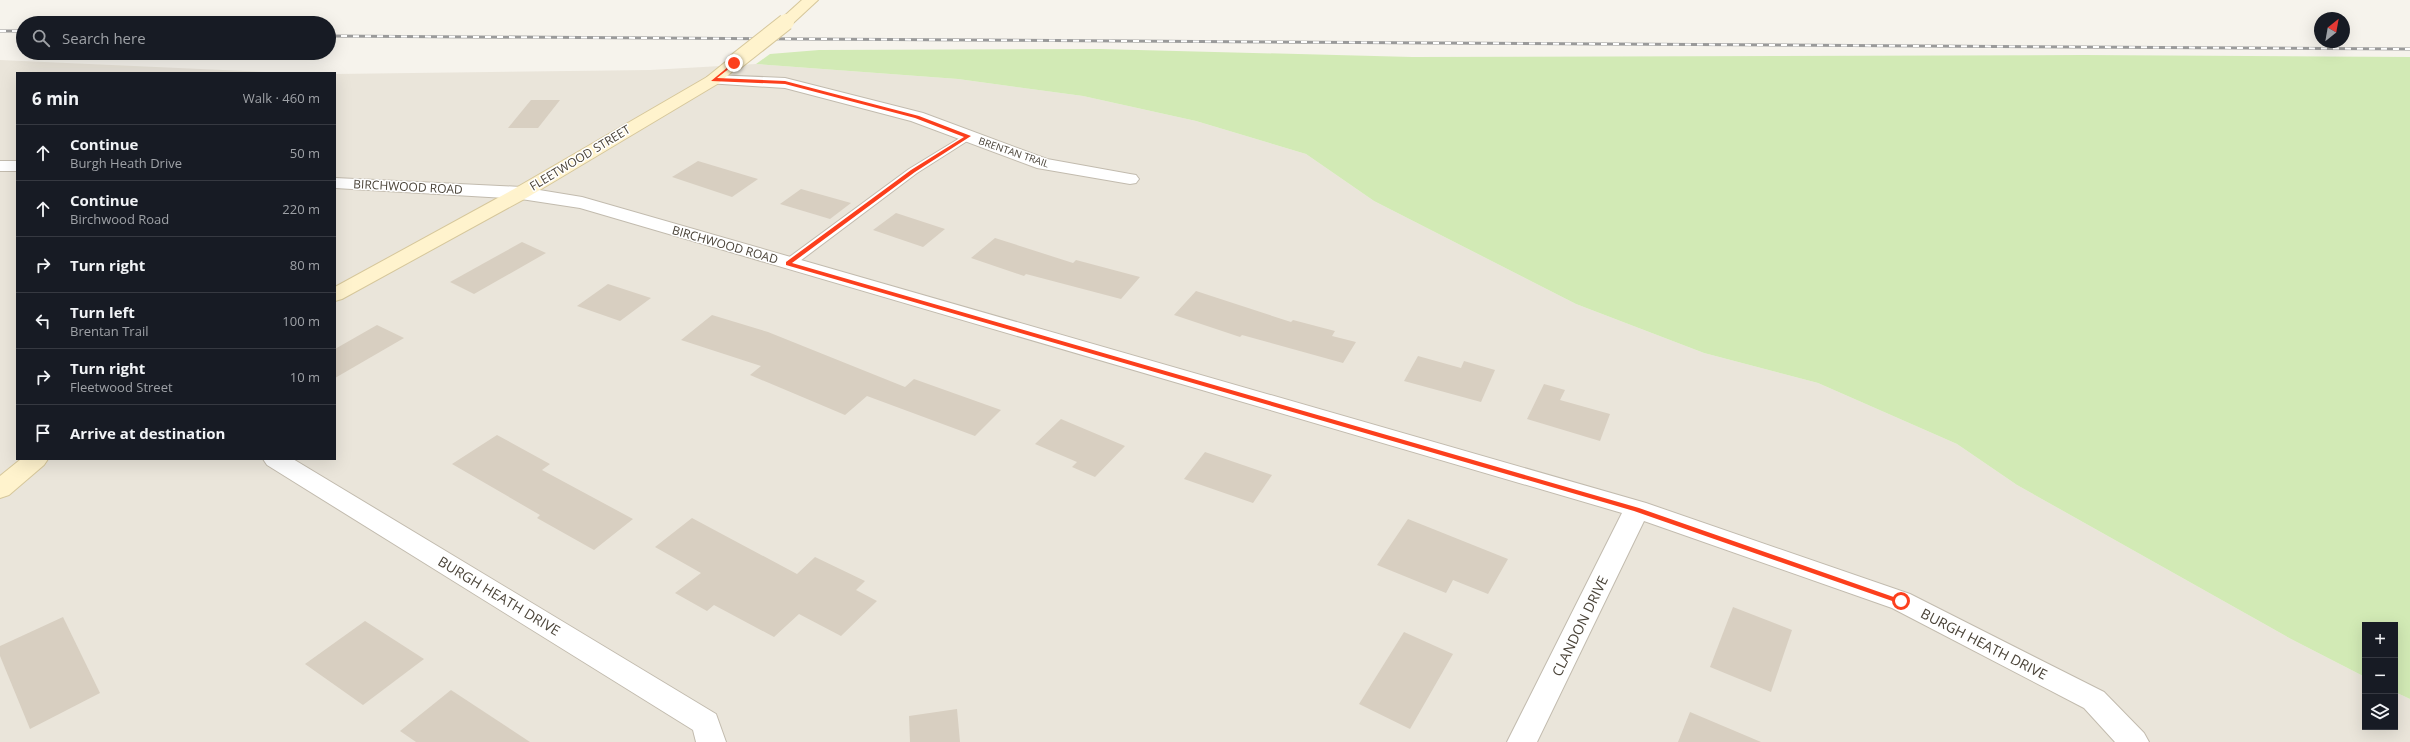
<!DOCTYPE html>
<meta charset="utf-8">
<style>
:root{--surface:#171b24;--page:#242831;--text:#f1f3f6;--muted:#9ea1a6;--line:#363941}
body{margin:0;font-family:"Open Sans",sans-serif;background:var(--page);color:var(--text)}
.controls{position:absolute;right:12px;bottom:12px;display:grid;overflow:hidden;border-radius:0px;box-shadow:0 4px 16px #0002}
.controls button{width:36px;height:36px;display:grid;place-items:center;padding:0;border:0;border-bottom:1px solid var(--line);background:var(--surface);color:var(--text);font:20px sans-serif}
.compass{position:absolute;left:2314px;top:12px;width:36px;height:36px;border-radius:50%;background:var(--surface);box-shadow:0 4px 16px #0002;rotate:31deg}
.stop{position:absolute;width:12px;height:12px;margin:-9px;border:3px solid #fc3f1d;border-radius:50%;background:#fff}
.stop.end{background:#fc3f1d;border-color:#fff;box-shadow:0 1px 4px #0008}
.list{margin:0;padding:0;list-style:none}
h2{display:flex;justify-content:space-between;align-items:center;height:52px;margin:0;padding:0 16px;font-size:17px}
h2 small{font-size:13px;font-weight:400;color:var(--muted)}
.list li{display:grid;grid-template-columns:26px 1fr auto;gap:12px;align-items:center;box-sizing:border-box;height:56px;padding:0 16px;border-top:1px solid var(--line)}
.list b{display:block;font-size:15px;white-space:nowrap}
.list p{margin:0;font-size:13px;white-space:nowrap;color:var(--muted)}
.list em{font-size:13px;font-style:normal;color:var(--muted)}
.icon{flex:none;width:22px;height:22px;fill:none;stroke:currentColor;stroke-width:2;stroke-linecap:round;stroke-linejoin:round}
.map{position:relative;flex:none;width:2410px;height:742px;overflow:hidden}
.search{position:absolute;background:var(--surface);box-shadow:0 4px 16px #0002;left:16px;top:16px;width:320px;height:44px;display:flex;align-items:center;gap:10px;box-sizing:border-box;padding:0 14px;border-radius:22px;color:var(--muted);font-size:15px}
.panel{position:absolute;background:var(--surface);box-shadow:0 4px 16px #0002;left:16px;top:72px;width:320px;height:388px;border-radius:0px}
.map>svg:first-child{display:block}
.residential{fill:#eae5da}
.green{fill:#d2eab5}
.building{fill:#d8cfc1}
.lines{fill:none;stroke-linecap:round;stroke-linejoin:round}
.lane-casing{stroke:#c2bbae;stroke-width:2}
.street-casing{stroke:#c2bbae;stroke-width:2}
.secondary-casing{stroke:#d6c79b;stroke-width:2}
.lane{fill:#fff;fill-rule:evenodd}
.street{fill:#fff;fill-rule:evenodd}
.secondary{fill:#fff3cd;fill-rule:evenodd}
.rail-casing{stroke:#9a9a9a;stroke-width:3}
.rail{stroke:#fff;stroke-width:2;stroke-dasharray:6;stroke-linecap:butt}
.secondary-bridge-casing{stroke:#d6c79b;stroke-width:18;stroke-linecap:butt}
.secondary-bridge{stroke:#fff3cd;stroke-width:16}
.route{fill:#fc3f1d}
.labels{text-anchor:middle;stroke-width:3;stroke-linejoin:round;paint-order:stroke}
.far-street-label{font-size:10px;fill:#4b4439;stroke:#fff}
.street-label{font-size:12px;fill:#4b4439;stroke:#fff}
.near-street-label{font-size:14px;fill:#4b4439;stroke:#fff}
</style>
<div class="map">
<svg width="2410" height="742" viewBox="0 0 2410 742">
<rect width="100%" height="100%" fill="#f6f3ec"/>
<polygon class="residential" points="0,60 289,73 17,73 17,459 335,459 335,74 650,70 756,64 958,79 1083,96 1196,121 1306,154 1374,201 1576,304 1704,353 1818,383 1957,444 2017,485 2291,639 2365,677 2365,727 2395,727 2395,692 2410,699 2410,742 0,742"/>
<polygon class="green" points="1100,49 1412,57 2083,55 2410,57 2410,699 2395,692 2395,625 2365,625 2365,677 2291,639 2017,485 1957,444 1818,383 1704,353 1576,304 1374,201 1306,154 1196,121 1083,96 958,79 756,64 770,54 819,50"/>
<g class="building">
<polygon points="531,100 560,100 538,128 508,128"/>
<polygon points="698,161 758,179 732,197 672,177"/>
<polygon points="801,189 851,203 830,219 780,204"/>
<polygon points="896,213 945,229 923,247 873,230"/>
<polygon points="995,238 1073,263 1076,260 1140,277 1121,299 1026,274 1024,276 971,258"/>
<polygon points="522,242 546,253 474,294 450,282"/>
<polygon points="608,284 651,298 620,321 577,306"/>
<polygon points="1196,291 1291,322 1293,320 1335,331 1332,336 1356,342 1343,363 1242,335 1240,337 1174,315"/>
<polygon points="712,315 768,332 905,387 914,379 1001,410 975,436 867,396 845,415 750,375 761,366 681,340"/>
<polygon points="377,325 404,338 335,378 335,349"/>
<polygon points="1418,356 1461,368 1464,361 1495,370 1481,402 1404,381"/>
<polygon points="1544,384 1565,390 1560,400 1610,414 1600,441 1527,419"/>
<polygon points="1061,419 1125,446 1095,477 1072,467 1077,462 1035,444"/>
<polygon points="497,435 550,464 542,470 633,519 594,550 537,518 540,515 452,464"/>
<polygon points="1205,452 1272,475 1253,503 1184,479"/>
<polygon points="692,518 797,574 815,557 865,581 856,590 877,601 841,636 799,614 774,637 714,605 707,611 675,593 701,573 655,547"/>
<polygon points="1408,519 1508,559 1488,594 1453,580 1446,593 1377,565"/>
<polygon points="1733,607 1792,630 1771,692 1710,667"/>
<polygon points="63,617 100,693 30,729 0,656 0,646"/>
<polygon points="365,621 424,659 363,705 305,664"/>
<polygon points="1404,632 1453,654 1410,729 1359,704"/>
<polygon points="451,690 530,742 416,742 400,731"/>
<polygon points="957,709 960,742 910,742 909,716"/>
<polygon points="1690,712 1761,742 1678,742"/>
</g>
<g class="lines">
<defs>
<polygon id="lane" points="968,133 972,134 972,138 917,173 792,267 784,267 782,264 784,261 909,169"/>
<g id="street">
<polygon points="713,75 785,78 923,113 1047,159 1130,174 1136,175 1139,179 1136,183 1130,184 1037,168 911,121 785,88 707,83 705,80 707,77"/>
<rect x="0" y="161" width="17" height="10"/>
<polygon points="335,178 521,187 582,197 1646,503 1910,594 2104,692 2144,733 2149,742 2115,742 2084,708 1892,608 1644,521 1537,742 1507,742 1622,513 580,208 521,199 335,188"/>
<polygon points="263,459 293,459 716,714 726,742 696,742 693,730 267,465"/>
</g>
<g id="secondary">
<polygon points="802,0 818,0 791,25 781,25 779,22 781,19"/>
<polygon points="734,58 742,63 719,83 528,197 342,299 335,301 335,287 514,189 707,77 728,60"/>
<polygon points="21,459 48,459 44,465 9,495 0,498 0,476"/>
</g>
</defs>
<use href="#lane" class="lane-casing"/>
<use href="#street" class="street-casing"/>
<use href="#secondary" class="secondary-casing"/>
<use href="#lane" class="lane"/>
<use href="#street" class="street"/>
<use href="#secondary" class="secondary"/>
<defs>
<g id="rail">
<polyline points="0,31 23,31"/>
<polyline points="329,36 2410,49"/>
</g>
</defs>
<use href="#rail" class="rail-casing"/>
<use href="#rail" class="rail"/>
<defs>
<polyline id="secondary-bridge" points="734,63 786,22"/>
</defs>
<use href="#secondary-bridge" class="secondary-bridge-casing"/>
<use href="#secondary-bridge" class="secondary-bridge"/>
</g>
<polygon class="route" points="734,62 735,64 717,78 785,81 919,116 971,136 915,172 792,263 1639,508 1905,601 1898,603 1634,511 786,265 786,262 911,170 964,137 915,118 785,84 711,81"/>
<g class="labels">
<g class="far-street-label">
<text transform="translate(1014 152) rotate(19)" y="4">BRENTAN TRAIL</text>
</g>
<g class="street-label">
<text transform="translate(580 158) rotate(-31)" y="4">FLEETWOOD STREET</text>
<text transform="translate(408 187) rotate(3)" y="4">BIRCHWOOD ROAD</text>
<text transform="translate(725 245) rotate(16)" y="4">BIRCHWOOD ROAD</text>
</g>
<g class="near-street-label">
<text transform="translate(499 596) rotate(31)" y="5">BURGH HEATH DRIVE</text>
<text transform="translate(1580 626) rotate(-64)" y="5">CLANDON DRIVE</text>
<text transform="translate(1984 644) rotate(27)" y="5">BURGH HEATH DRIVE</text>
</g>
</g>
</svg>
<div class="controls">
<button>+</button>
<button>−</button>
<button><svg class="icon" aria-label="layers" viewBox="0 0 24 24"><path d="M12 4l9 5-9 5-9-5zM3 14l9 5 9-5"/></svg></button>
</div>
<svg class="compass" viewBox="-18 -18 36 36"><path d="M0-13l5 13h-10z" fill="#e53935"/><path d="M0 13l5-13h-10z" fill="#9ea1a6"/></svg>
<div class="stop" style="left:1901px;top:601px"></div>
<div class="stop end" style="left:734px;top:63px"></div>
<div class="search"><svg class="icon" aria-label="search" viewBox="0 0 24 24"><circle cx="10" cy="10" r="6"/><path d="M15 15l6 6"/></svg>Search here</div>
<section class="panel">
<h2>6 min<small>Walk · 460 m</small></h2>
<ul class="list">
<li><svg class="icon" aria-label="ahead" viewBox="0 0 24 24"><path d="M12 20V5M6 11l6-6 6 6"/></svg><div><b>Continue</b><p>Burgh Heath Drive</p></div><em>50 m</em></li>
<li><svg class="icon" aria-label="ahead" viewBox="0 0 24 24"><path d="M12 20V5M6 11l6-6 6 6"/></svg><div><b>Continue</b><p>Birchwood Road</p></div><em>220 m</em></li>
<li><svg class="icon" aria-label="right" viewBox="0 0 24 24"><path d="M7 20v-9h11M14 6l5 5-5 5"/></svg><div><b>Turn right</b></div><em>80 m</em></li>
<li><svg class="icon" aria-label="left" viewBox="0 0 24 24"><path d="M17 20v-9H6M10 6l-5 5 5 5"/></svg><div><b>Turn left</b><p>Brentan Trail</p></div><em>100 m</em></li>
<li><svg class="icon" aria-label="right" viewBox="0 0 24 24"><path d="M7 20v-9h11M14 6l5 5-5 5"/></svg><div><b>Turn right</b><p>Fleetwood Street</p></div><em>10 m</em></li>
<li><svg class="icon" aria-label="arrive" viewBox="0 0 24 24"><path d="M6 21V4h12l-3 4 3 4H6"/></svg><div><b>Arrive at destination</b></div></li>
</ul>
</section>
</div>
